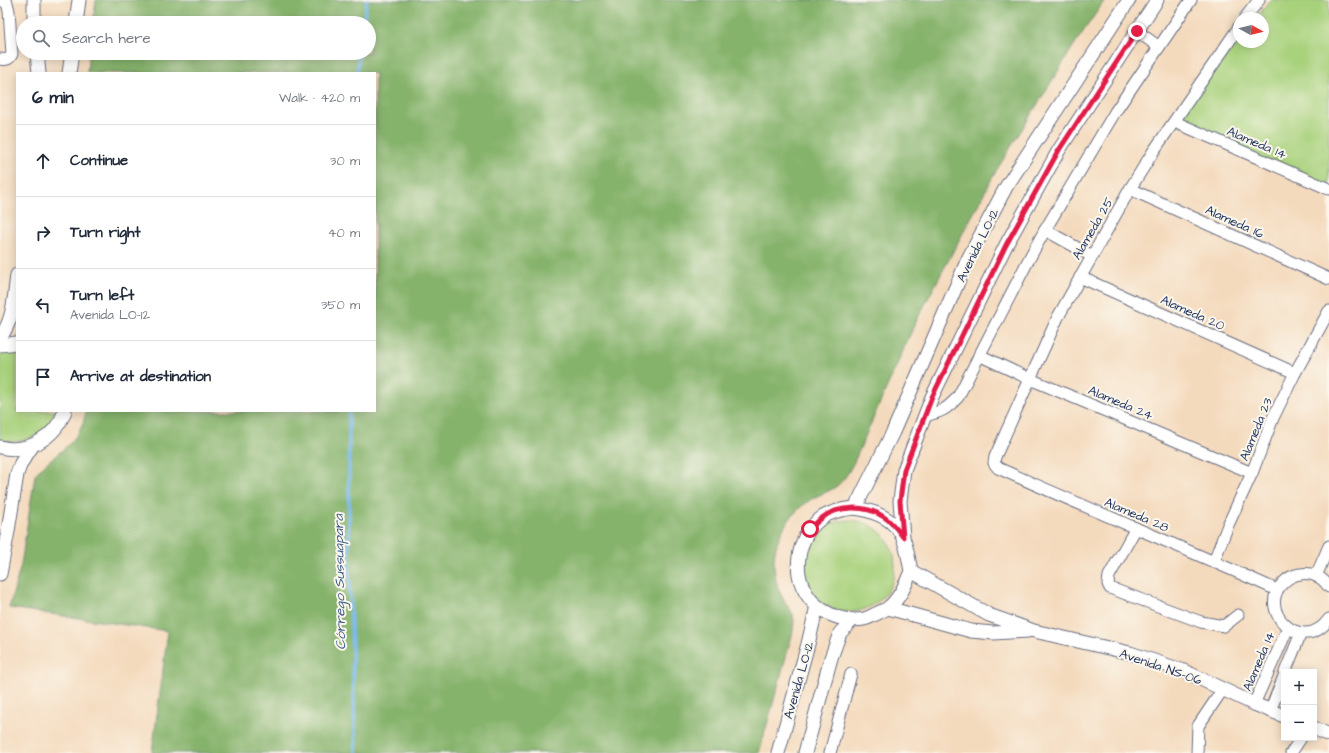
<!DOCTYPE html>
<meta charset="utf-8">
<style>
:root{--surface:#fff;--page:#f6f6f7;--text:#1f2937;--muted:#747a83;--line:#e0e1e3}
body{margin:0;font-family:"Architects Daughter",sans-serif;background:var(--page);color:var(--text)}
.controls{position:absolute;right:12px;bottom:12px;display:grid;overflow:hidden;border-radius:0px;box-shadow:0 2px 10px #0003}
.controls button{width:36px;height:36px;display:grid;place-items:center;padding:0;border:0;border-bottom:1px solid var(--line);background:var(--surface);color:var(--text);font:20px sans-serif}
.compass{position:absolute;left:1233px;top:12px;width:36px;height:36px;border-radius:50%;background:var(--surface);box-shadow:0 2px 10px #0003;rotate:98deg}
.stop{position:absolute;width:12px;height:12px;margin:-9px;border:3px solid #e11d48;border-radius:50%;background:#fff}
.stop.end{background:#e11d48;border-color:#fff;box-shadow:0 1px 4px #0008}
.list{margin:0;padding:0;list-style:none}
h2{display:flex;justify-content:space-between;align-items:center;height:52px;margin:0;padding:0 16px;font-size:17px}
h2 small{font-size:13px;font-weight:400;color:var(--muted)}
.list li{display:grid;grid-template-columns:26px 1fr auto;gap:12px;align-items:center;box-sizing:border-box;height:72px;padding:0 16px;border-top:1px solid var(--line)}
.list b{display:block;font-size:15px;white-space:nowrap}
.list p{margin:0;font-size:13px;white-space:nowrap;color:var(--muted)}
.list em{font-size:13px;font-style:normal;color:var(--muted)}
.icon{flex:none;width:22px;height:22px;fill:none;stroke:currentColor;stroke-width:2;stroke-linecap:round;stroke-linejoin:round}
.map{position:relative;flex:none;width:1329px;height:753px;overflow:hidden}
.search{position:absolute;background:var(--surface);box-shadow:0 2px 10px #0003;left:16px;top:16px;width:360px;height:44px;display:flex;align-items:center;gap:10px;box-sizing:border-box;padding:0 14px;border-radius:22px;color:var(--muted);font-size:15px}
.panel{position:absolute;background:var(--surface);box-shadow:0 2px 10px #0003;left:16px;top:72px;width:360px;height:340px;border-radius:0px}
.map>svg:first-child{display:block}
.green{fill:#a8d17c;stroke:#62806d}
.forest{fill:#86b36c;stroke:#507165}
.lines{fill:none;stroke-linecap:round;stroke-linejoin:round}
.stream{stroke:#77b9ec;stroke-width:3.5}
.minor-casing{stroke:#676b7f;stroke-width:13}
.tertiary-casing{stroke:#676b7f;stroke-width:15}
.minor{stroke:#fff;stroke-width:11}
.tertiary{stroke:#fff;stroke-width:13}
.route{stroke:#e11d48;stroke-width:5}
.labels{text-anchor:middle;stroke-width:4;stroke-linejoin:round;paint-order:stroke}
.street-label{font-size:13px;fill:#1b2f5e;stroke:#fbf7ec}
.water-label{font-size:14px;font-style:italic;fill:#375889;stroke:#fbf7ec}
</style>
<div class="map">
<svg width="1329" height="753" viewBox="0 0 1329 753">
<rect width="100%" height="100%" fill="#fbf7ec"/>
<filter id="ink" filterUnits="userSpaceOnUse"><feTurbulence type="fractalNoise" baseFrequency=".025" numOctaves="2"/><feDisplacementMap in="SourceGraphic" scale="8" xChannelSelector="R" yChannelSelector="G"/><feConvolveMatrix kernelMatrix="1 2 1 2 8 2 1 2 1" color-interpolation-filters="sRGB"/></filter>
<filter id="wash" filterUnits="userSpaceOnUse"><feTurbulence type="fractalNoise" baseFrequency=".012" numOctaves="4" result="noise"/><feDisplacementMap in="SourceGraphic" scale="16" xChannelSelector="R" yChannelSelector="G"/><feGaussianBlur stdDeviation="0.9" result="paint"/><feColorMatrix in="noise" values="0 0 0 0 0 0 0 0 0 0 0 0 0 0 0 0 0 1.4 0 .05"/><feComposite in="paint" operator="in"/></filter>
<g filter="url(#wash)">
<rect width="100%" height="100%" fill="#f4dabd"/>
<g class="green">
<polygon points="1271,0 1329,0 1329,189 1175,122 1239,40 1239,42 1263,42 1263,18 1256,18"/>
<path d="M7,350H17V411H57C47,435 25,446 0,440V352Z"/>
<circle cx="849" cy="566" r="46"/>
</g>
<path class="forest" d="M96,0H1105L1076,42L996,171L916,321L854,462C850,469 846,478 839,484C831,492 819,494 810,500C789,514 775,537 774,561C774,574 777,588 783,599C786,605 791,609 793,615C795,623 793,632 791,639L759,753H152L168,631L9,608L21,565L35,475C54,451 80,447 86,411H375V73H87L89,53H369V23H93Z"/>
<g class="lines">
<g class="stream">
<polyline points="363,23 367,0"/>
<polyline points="357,73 359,53"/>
<polyline points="349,411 349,571 356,753"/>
</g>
</g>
</g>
<g filter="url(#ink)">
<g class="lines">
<defs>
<g id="minor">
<path d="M0,0L7,3L9,11L12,54C9,60 6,60 0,59"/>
<polyline points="1245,18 1259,0"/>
<path d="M1239,27L1153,152L1130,189L1058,317L995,457L994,463L998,468C1091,510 1185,548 1277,590"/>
<polyline points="1137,31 1159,47"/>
<polyline points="1175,122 1329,189"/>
<polyline points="1130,189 1329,279"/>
<polyline points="1045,230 1092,256"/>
<polyline points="1080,277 1295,373"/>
<polyline points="979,355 1030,379 1252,473"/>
<path d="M924,416C941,412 946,410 958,397L1029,259L1045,230L1115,112L1191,0"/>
<polyline points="1136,528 1109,576 1108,584 1110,588 1201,622 1224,626 1238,615"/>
<polyline points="1214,561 1228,525 1252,473 1273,418 1295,373 1329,311"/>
<polyline points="1316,576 1329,546"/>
<path d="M1329,587C1322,577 1312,572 1300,574C1293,575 1288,578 1284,582C1254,609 1302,657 1329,619"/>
<polyline points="1285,672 1301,633"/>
<polyline points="1254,704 1288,628"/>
<polyline points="1270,711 1284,676"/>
<polyline points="830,753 851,674"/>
<polyline points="1197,753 1198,726 1223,689"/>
<polyline points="1291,753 1301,738"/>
</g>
<g id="tertiary">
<polyline points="34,0 34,23"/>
<polyline points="76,23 79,0"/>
<polyline points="37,53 39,73"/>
<polyline points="69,73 72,53"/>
<path d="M0,338C14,319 14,298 17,275"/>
<polyline points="0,345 17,343"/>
<path d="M0,447C28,454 55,438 65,411"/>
<polyline points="855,508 893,432 968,259 1006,187 1129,0"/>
<path d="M855,508C874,511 895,518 903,538C907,548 909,560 911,571C906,584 900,598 889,607C886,610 881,611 878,613C873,615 869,618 864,619C842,623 817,612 806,593C791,569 799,533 823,517C833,511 844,509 855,508Z"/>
<polyline points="903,537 900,501 904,470 932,397 1006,245 1059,150 1157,0"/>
<polyline points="911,571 989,615 1034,631 1130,653 1184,671 1254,704 1284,716"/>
<polyline points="0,574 8,531 17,474 21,463 33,445"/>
<polyline points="888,608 971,631 993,633 1028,631"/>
<polyline points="1314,728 1329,735"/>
<polyline points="778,753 808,644 817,606"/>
<polyline points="805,753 831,658 840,633 852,620"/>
</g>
</defs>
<use href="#minor" class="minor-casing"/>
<use href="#tertiary" class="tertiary-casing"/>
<use href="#minor" class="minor"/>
<use href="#tertiary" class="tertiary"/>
</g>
</g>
<g class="lines" filter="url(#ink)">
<path class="route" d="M810,529C814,525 818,521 822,518C838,505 866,505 884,517C892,522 897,529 903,537L900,501L904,470L932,397L1006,245L1059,150L1137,31"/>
</g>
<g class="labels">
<g class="street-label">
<text transform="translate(1257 142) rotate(23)" y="5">Alameda 14</text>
<text transform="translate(1235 221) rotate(24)" y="5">Alameda 16</text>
<text transform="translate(1092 228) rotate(-60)" y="5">Alameda 25</text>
<text transform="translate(977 245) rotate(-64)" y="5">Avenida LO-12</text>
<text transform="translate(1193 312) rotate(24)" y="5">Alameda 20</text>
<text transform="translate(1121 402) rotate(23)" y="5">Alameda 24</text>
<text transform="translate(1255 429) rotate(-68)" y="5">Alameda 23</text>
<text transform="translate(1137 514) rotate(23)" y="5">Alameda 28</text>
<text transform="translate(1258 661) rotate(-67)" y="5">Alameda 14</text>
<text transform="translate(1161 666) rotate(19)" y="5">Avenida NS-06</text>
<text transform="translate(798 680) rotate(-74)" y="5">Avenida LO-12</text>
</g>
<g class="water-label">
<text transform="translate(339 582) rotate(-91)" y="5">Córrego Sussuapara</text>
</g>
</g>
</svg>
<div class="controls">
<button>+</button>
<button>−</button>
</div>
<svg class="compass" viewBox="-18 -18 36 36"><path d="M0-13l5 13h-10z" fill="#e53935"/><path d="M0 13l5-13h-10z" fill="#747a83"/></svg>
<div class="stop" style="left:810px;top:529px"></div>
<div class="stop end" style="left:1137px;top:31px"></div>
<div class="search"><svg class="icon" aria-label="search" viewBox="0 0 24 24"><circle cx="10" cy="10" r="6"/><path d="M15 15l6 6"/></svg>Search here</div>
<section class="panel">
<h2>6 min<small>Walk · 420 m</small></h2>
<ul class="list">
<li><svg class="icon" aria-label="ahead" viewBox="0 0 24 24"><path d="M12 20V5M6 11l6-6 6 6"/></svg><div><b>Continue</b></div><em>30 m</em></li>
<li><svg class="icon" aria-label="right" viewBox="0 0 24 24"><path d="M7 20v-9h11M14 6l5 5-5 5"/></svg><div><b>Turn right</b></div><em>40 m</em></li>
<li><svg class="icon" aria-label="left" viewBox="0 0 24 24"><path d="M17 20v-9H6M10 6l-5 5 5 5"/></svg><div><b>Turn left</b><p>Avenida LO-12</p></div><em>350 m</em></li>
<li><svg class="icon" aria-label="arrive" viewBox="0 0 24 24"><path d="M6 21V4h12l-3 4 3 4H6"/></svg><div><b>Arrive at destination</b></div></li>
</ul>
</section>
</div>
